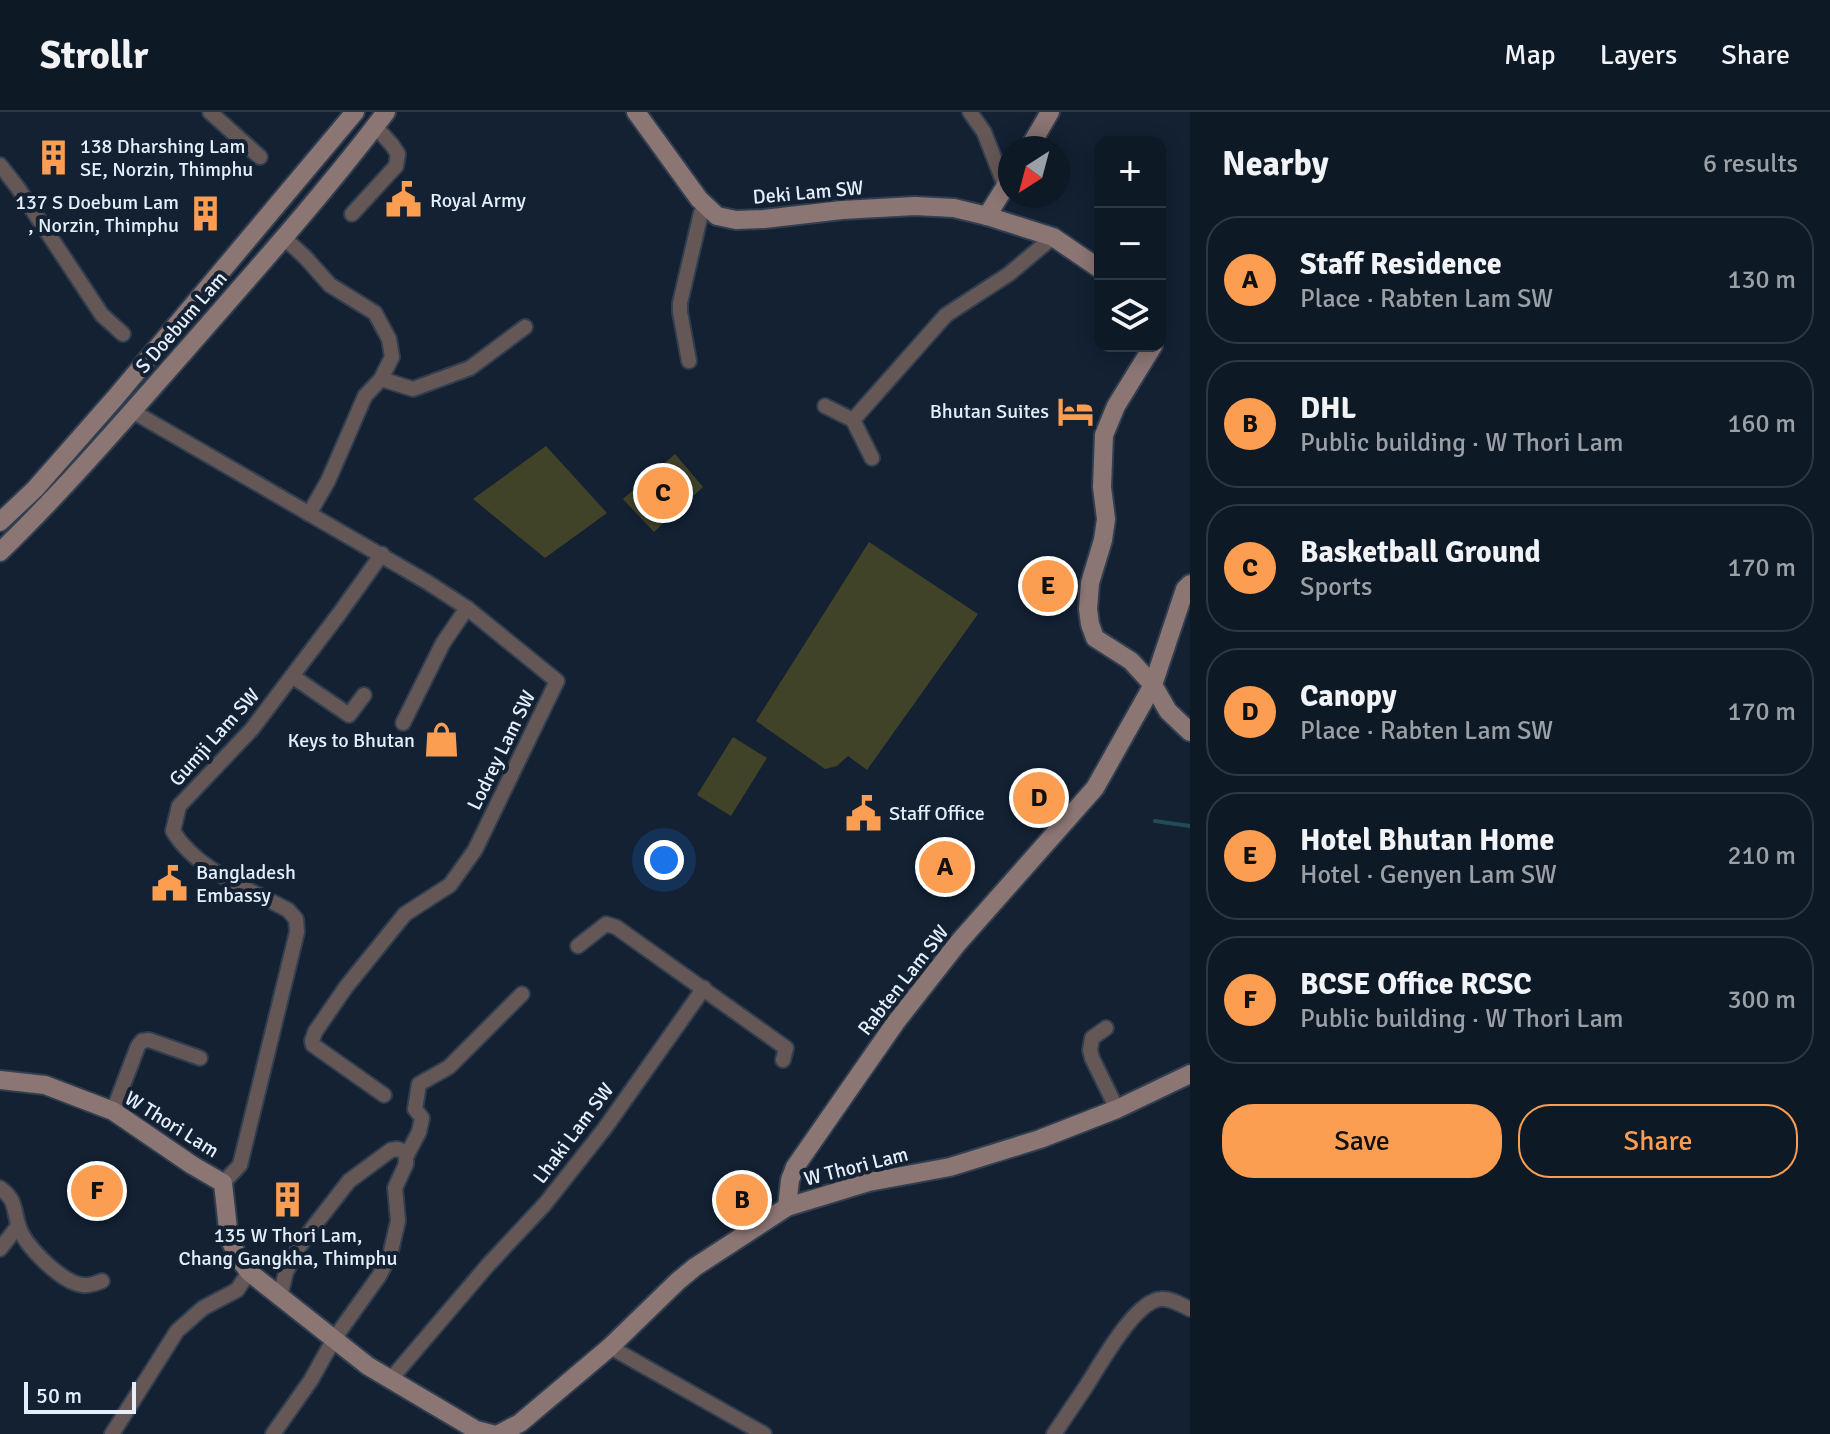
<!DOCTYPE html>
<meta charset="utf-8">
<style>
:root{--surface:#0e1926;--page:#17222e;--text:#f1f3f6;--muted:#9ba0a7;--line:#2e3843;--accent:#fb9e51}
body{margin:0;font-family:Signika,sans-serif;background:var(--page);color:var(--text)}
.controls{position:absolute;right:24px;top:24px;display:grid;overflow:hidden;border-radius:16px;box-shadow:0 4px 20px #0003}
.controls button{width:72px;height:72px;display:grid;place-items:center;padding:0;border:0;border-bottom:2px solid var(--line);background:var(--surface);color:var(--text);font:40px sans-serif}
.compass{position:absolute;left:998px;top:24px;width:72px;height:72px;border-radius:50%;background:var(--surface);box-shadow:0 4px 20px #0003;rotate:216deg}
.scale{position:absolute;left:24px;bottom:20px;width:112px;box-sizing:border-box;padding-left:8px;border:4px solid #e5effb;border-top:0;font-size:22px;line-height:28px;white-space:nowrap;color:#e5effb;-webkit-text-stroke:6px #132133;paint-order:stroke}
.you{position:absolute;left:664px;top:748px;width:28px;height:28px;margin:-20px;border:6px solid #fff;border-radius:50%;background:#1a73e8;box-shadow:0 0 0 12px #1a73e833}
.badge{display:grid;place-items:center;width:52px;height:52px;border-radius:50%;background:var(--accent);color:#111;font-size:26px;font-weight:700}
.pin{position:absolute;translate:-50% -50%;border:4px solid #fff;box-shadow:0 2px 8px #0006}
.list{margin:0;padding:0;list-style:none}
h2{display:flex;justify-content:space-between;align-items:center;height:104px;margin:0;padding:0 32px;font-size:34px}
h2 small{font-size:26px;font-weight:400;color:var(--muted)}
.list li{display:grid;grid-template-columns:52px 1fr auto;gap:24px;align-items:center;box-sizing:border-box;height:128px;margin:0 16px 16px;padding:0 16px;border:2px solid var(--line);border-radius:32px}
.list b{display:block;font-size:30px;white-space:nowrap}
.list p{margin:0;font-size:26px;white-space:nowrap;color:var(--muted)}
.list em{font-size:26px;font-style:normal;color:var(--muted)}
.actions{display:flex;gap:16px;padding:24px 32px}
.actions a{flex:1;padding:18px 0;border:2px solid var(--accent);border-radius:32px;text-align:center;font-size:28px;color:var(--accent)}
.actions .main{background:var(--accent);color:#111}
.icon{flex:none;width:44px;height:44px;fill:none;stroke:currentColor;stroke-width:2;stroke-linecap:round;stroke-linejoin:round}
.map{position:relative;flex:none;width:1190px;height:1322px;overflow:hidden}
header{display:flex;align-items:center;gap:48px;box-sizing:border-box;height:112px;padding:0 40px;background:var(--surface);border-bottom:2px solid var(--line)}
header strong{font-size:38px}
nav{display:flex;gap:44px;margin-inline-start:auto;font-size:28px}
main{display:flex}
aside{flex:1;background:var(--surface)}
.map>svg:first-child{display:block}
.green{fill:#414328}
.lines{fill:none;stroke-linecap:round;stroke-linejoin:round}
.stream{stroke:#234a57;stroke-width:4}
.minor-casing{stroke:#303e4f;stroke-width:18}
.secondary-casing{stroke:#303e4f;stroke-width:22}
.minor{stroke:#655756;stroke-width:14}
.secondary{stroke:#8b7674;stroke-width:18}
.labels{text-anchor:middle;stroke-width:8;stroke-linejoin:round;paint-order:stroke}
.poi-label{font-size:20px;fill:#e5effb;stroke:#132133;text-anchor:start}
.street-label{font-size:20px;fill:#e5effb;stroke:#132133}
</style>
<header>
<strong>Strollr</strong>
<nav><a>Map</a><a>Layers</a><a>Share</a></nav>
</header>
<main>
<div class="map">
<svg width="1190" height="1322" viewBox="0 0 1190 1322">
<rect width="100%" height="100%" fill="#132133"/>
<g class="green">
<polygon points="546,334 607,401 545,446 473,387"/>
<polygon points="675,342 703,375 654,420 623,387"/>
<polygon points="869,430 978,502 867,658 848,644 837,654 825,657 756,609"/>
<polygon points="733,625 767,646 731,704 697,683"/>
</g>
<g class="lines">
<polyline class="stream" points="1155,709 1190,714"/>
<defs>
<g id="minor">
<polyline points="210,0 260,45"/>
<polyline points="970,0 984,20 1005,74"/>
<polyline points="0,53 18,76 102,203 123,222"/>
<polyline points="352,102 396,54 398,42 392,33 375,14"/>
<polyline points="283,125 305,145 330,173 375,201 389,227 392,245 381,267 365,284 328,369 309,402"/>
<polyline points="689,249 680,200 680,191 701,101 706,94"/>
<polyline points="381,267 413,277 470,256 525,215"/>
<polyline points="825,294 853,308"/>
<polyline points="132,299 427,470 467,496 557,569 475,738 450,773 405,802 346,875 315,920 312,929 313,933 384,983"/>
<polyline points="872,346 853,308 946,203 1009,162 1053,125"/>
<polyline points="292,564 349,603 364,583"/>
<polyline points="403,611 443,531 467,496"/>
<polyline points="578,834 606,812 616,815 786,936 783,948"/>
<polyline points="1106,916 1092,926 1090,938 1092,946 1117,997"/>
<polyline points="113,999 138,934 142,929 149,928 200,946"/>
<polyline points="407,1043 419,1020 422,1006 415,997 419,972 449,955 522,882"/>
<path d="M223,1071L240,1053L297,820L296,807L288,798C249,777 196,758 173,719L179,694L252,617L339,502L382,442"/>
<path d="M0,1076C17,1088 13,1098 19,1115C25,1134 62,1171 83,1173C89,1174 97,1171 102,1169"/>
<polyline points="0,1137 18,1114"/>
<polyline points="610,1235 764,1322"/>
<polyline points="390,1268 488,1153 545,1092 605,1016 704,876"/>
<polyline points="112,1322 177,1219 203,1196 237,1178 249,1160"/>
<polyline points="273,1322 311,1268 334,1227 379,1164 390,1143 398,1109 395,1076 406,1052 406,1040 397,1037 391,1038 349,1069 314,1114 299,1135 286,1160 280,1185"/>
<path d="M1054,1322C1064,1307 1075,1291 1085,1276C1099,1255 1134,1189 1161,1187C1171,1186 1181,1193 1190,1197"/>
</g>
<g id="secondary">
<polyline points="636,0 699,87 717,104 736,108 764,107 842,98 915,94 954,96 987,104 1053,125 1100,157"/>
<polyline points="1029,36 1050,0"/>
<polyline points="987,104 1010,67"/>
<polyline points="1153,234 1116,294 1104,323 1102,375 1106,407 1103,428 1090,471 1088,497 1090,512 1095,526 1131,549 1153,573 1168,599 1190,620"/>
<polyline points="0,410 35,377 115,286 355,0"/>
<path d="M0,440C66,376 125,307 186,238C254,160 323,83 386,0"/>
<polyline points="0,968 45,973 113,999 192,1053 223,1071 229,1126 238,1145 249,1160 368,1254 476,1318 492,1322"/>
<polyline points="787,1095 790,1068 795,1055 896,910 958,831 1095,676 1153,573 1185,477 1190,472"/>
<polyline points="499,1322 520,1311 610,1235 678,1169 695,1155 787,1095 869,1070 950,1055 1040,1027 1117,997 1190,962"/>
</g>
</defs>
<use href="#minor" class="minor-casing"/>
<use href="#secondary" class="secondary-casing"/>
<use href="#minor" class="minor"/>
<use href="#secondary" class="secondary"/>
</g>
<defs>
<symbol id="building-bare" viewBox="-9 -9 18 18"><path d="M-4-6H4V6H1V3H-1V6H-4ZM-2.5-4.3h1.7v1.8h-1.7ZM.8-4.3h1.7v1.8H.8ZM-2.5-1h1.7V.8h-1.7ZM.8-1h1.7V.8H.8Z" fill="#fb9e51" stroke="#132133" stroke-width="2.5" paint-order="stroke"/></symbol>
<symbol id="civic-bare" viewBox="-9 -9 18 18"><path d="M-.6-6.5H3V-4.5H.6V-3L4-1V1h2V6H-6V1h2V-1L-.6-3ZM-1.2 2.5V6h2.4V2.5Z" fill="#fb9e51" stroke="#132133" stroke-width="2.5" paint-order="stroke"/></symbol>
<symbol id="hotel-bare" viewBox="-9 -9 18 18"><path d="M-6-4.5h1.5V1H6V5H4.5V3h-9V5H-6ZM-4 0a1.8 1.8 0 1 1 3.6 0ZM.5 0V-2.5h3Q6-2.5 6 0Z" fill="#fb9e51" stroke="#132133" stroke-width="2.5" paint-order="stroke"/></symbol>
<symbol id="shop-bare" viewBox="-9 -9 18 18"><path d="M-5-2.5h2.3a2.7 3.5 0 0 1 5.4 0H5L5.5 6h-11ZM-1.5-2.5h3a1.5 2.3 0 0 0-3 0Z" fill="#fb9e51" stroke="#132133" stroke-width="2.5" paint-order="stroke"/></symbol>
</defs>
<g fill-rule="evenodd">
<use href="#building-bare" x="28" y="20" width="51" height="51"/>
<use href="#civic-bare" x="378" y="62" width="51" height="51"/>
<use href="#building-bare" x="180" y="76" width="51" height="51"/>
<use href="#hotel-bare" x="1050" y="274" width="51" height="51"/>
<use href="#shop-bare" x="416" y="602" width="51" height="51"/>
<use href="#civic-bare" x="838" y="676" width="51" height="51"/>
<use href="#civic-bare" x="144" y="746" width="51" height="51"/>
<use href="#building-bare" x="262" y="1062" width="51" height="51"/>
</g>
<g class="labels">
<g class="poi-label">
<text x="80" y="41">138 Dharshing Lam<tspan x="80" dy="23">SE, Norzin, Thimphu</tspan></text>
<text x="430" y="95">Royal Army</text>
<text x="179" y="97" text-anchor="end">137 S Doebum Lam<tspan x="179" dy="23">, Norzin, Thimphu</tspan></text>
<text x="1049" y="306" text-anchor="end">Bhutan Suites</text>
<text x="415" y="635" text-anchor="end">Keys to Bhutan</text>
<text x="889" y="708">Staff Office</text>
<text x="196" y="767">Bangladesh<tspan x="196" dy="23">Embassy</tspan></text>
<text x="288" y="1130" text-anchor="middle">135 W Thori Lam,<tspan x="288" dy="23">Chang Gangkha, Thimphu</tspan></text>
</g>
<g class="street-label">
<text transform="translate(808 80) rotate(-5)" y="7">Deki Lam SW</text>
<text transform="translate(181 210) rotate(-49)" y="7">S Doebum Lam</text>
<text transform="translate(214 625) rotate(-48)" y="7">Gumji Lam SW</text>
<text transform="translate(501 638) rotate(-64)" y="7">Lodrey Lam SW</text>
<text transform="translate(903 868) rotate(-52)" y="7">Rabten Lam SW</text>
<text transform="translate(172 1012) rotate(32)" y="7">W Thori Lam</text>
<text transform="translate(573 1021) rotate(-53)" y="7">Lhaki Lam SW</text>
<text transform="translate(856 1054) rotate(-14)" y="7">W Thori Lam</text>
</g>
</g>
</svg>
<div class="controls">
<button>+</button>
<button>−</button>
<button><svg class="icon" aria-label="layers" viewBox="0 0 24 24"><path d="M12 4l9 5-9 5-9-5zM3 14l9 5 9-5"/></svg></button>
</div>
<svg class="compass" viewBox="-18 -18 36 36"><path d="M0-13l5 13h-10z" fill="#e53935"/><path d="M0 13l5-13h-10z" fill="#9ba0a7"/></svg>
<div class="scale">50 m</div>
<div class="you"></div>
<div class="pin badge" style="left:945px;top:755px">A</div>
<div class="pin badge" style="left:742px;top:1088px">B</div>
<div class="pin badge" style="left:663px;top:381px">C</div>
<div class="pin badge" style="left:1039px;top:686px">D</div>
<div class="pin badge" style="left:1048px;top:474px">E</div>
<div class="pin badge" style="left:97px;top:1079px">F</div>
</div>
<aside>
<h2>Nearby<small>6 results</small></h2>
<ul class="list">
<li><span class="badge">A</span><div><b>Staff Residence</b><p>Place · Rabten Lam SW</p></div><em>130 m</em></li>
<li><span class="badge">B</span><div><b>DHL</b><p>Public building · W Thori Lam</p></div><em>160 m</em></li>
<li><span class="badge">C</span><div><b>Basketball Ground</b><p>Sports</p></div><em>170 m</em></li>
<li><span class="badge">D</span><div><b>Canopy</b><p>Place · Rabten Lam SW</p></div><em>170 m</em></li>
<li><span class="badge">E</span><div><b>Hotel Bhutan Home</b><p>Hotel · Genyen Lam SW</p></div><em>210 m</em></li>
<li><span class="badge">F</span><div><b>BCSE Office RCSC</b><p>Public building · W Thori Lam</p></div><em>300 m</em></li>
</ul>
<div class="actions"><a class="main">Save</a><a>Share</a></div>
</aside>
</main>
